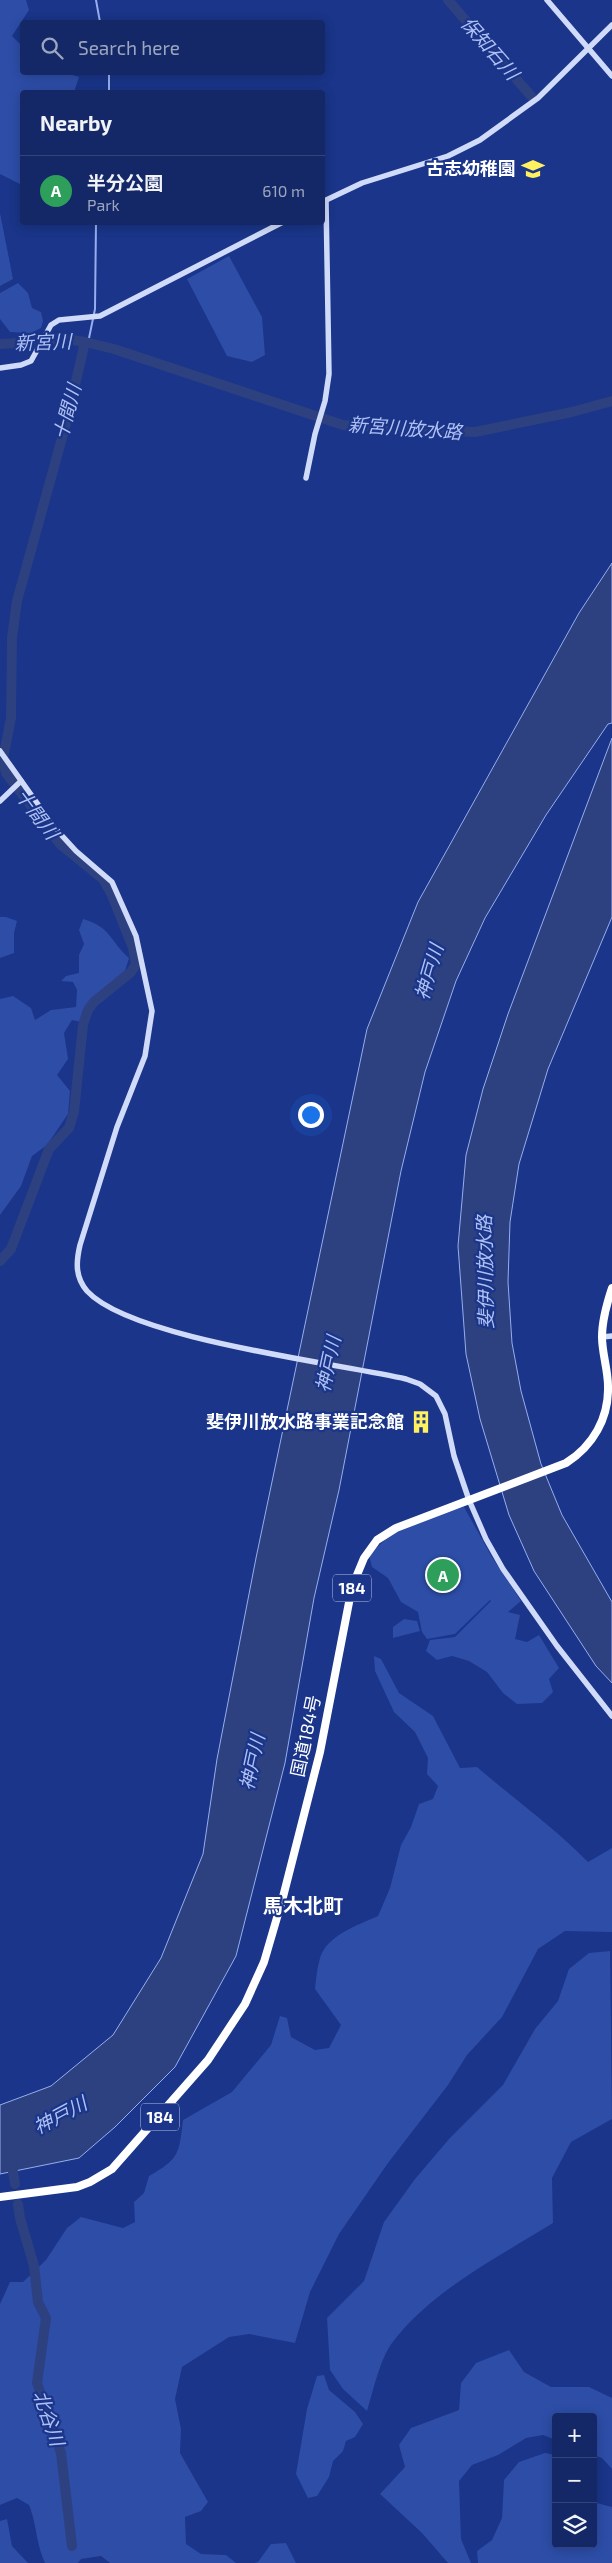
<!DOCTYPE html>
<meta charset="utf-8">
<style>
:root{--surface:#142867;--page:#1d306d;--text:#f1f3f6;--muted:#9da6c0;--line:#33447b;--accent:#fff05f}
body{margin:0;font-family:"Exo 2","Noto Sans JP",sans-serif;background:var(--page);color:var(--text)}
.controls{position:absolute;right:15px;bottom:15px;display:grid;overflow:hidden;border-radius:5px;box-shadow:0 2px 12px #0003}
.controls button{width:45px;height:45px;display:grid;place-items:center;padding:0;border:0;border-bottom:1px solid var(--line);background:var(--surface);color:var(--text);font:25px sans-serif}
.you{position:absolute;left:310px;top:1114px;width:18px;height:18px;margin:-12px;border:4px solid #fff;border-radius:50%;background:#1a73e8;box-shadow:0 0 0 8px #1a73e833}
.badge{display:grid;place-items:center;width:32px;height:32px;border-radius:50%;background:var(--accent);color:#fff;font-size:16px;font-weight:700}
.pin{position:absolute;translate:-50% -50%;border:2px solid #fff;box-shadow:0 1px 5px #0006}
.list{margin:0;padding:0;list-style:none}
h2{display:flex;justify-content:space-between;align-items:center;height:65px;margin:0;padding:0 20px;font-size:21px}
h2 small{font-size:16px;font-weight:400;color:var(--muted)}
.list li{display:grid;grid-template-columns:32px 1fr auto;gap:15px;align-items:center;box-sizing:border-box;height:70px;padding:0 20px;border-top:1px solid var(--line)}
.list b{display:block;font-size:19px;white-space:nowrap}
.list p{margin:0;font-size:16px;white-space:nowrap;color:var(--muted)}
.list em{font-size:16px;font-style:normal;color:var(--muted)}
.icon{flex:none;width:28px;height:28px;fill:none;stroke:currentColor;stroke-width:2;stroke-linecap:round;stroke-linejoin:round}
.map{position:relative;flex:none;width:612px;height:2563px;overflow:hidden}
.search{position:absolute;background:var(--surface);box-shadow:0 2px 12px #0003;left:20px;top:20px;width:305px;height:55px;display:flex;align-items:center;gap:12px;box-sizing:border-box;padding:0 18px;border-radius:5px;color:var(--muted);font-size:19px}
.panel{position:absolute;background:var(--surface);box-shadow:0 2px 12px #0003;left:20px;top:90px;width:305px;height:135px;border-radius:5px}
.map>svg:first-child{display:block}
.green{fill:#2d4da7}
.water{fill:#2d4180;stroke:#96aeef}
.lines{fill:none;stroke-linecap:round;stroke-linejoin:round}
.stream{stroke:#96aeef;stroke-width:2}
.river{stroke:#2d4180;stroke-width:10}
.secondary{stroke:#d0daf9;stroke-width:5.5}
.highway{stroke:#fff;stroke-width:8}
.labels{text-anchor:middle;stroke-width:4.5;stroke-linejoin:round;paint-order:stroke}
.shield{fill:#1a3589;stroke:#bac2dc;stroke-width:1}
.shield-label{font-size:16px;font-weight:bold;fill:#fff}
.poi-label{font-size:18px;font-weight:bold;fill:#fff;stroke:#1a3589;text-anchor:end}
.street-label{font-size:18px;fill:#fff;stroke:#1a3589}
.water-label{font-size:19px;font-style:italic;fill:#afc1f4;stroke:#1a3589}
.quarter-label{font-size:20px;font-weight:bold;fill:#fff;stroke:#1a3589}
</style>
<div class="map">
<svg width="612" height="2563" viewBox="0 0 612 2563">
<rect width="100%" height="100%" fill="#1a3589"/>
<g class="green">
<polygon points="0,0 26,0 29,10 12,36 22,46 22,72 66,73 79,77 74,92 22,92 22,185 0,174"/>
<polygon points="0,213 13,279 0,286"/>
<polygon points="229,256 262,317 265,355 252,362 227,356 187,279"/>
<polygon points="18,283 28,293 32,308 41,312 43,321 41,328 31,333 10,332 0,319 0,293"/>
<polygon points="0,917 6,917 17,921 14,933 14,953 0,958"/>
<path d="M83,919C111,927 109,940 129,958L125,971L90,1003L81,1022L72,1020L64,1033L68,1059L57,1075L70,1091L68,1114L47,1145L32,1156L21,1186L0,1215V999L13,996L31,1008L35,1020L51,1010L76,1007L77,990L73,982L61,981L66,976L79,973V955L84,944L79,930Z"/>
<polygon points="464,1507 492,1557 521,1601 508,1612 520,1615 515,1639 527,1642 539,1635 559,1668 549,1679 553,1692 542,1703 517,1704 503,1693 487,1672 469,1661 452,1656 437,1660 426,1651 430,1640 455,1637 491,1601 490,1600 455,1634 427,1639 422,1632 418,1612 401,1602 388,1578 372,1567 369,1555 391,1534 436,1515"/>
<polygon points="404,1619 417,1621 420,1631 393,1638 393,1627"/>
<path d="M374,1656L381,1659L399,1693L433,1716L460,1768L477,1767C514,1799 554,1827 588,1862L612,1848V1932L565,1931L538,1949L502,2017L467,2055L448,2085L388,2163L339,2234L310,2292L295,2343L249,2334L229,2337L182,2367L175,2399L181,2429L180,2453L208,2502L201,2511L185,2517L186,2544L201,2554L226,2555L236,2563H110L101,2556L81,2559L78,2563H45C36,2544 37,2525 29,2505L17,2498L0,2505V2304L10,2282H23L46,2260L67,2228L81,2217L123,2228L135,2222L134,2202L144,2193L149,2176C179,2159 179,2154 183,2120L232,2092L271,2045L280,2016L287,2018L291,2037L315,2050L329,2048L341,2025L315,1989C316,1979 317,1968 320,1958C327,1935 358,1925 378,1916L390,1888L401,1845L411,1827L419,1804L433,1799L438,1786L427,1774L428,1758L415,1732L394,1712L375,1671Z"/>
<path d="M610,1951L612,2119L571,2142L552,2178L553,2223C497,2258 432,2290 392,2343C380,2359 373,2392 367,2411L343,2389L330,2370L327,2318L364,2281L384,2222L415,2179L449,2139L503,2085L535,2029L558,2001L569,1969L589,1953Z"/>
<polygon points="509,2350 524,2372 551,2387 589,2387 612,2398 612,2469 602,2458 593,2455 593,2417 556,2417 556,2440 543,2435 526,2438 498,2455 472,2465 459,2481 461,2539 471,2563 448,2563 422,2533 380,2494 405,2467 399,2445 411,2428 459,2410 461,2383 476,2363"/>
<polygon points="324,2375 329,2390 355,2412 363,2424 355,2437 346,2441 343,2451 333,2461 329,2477 317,2496 308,2498 296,2474 307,2409 317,2376"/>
<polygon points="545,2453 556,2455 556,2544 593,2544 593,2502 612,2507 612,2563 478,2563 477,2551 492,2540 502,2518 504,2480 519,2462"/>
<polygon points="7,2519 12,2546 28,2563 0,2563 0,2521"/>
<polygon points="286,2543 296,2563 254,2563 258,2562 271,2544"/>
</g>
<g class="water">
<polygon points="612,563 612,723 608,724 546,815 485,918 456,981 425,1072 401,1171 339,1490 314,1598 285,1763 236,1956 175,2067 115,2127 79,2158 0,2174 0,2105 51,2086 113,2035 161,1958 203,1854 217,1759 256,1558 367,1029 418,902 579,613"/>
<polygon points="612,738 612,917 548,1069 519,1164 510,1222 508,1282 512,1343 521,1391 541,1464 562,1515 612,1602 612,1683 596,1666 534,1571 509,1515 480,1419 466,1354 458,1246 466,1155 483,1089 508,1014"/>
</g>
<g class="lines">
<g class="stream">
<polyline points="96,0 100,22"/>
<polyline points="109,72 109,92"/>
<polyline points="88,343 95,309 96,222"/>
</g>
<g class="river">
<polyline points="448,0 531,96"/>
<polyline points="0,344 20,343 26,339 48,340 60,338 85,342"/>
<polyline points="0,1261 11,1249 49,1149 69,1128 74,1112 83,1025 88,1010 94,1002 131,972 136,964 133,948 111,893 103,879 60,844 6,773 3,759 11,718 12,638 17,601 67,420 85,342 114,349 343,425 475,432 572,412 612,401"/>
<polyline points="11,2160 15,2184"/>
<polyline points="18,2204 20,2218 34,2266 38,2302 46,2318 37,2383 61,2453 72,2546"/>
</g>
<g class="secondary">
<polyline points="547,0 612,76"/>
<polyline points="322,202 362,183 448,156 480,140 538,98 612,25"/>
<polyline points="0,368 21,365 31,361 51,325 59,320 100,316 283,222"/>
<polyline points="306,478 315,434 325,401 329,374 326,201"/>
<path d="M0,751L54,827L76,851L112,882L136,936L152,1011L145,1056L117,1127L80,1245C76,1262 75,1277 87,1291C131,1339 336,1363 406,1379L420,1384L436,1396L445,1414L454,1456L469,1500L486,1539L503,1569L557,1646L612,1716"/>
<polyline points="0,801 21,781"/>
<polyline points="602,1337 612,1336"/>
</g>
<path class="highway" d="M0,2197L77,2187L90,2182L112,2169L208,2060L245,2004L264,1962L283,1897L320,1752L352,1587L364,1558L377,1540L396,1528L566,1463C593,1446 609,1418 608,1386C608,1370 602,1353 602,1337C602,1320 607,1303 612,1288"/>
</g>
<defs>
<symbol id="school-bare" viewBox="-9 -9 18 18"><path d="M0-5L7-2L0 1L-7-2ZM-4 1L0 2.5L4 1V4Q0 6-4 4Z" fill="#fff05f" stroke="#1a3589" stroke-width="2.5" paint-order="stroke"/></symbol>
<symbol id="building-bare" viewBox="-9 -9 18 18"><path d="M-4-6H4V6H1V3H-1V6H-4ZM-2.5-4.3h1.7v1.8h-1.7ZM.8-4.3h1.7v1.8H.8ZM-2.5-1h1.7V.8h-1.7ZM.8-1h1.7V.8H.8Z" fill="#fff05f" stroke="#1a3589" stroke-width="2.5" paint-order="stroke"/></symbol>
</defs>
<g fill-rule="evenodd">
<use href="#school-bare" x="517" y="153" width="32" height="32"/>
<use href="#building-bare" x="405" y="1406" width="32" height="32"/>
</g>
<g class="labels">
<g class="shield">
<rect x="333" y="1574.5" width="38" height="27" rx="4"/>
<rect x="141" y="2103.5" width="38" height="27" rx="4"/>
</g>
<g class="shield-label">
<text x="352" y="1594">184</text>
<text x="160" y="2123">184</text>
</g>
<g class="poi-label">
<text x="516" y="175">古志幼稚園</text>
<text x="404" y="1428">斐伊川放水路事業記念館</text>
</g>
<g class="street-label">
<text transform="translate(306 1736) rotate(-78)" y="6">国道184号</text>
</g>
<g class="water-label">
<text transform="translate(490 48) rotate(49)" y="7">保知石川</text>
<text transform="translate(43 342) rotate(-2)" y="7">新宮川</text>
<text transform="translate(67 412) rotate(-75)" y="7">十間川</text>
<text transform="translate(405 428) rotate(4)" y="7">新宮川放水路</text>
<text transform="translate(37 814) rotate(53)" y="7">十間川</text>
<text transform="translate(429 972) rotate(-74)" y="7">神戸川</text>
<text transform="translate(485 1272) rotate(-91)" y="7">斐伊川放水路</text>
<text transform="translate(328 1364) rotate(-78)" y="7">神戸川</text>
<text transform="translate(252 1762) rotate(-78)" y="7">神戸川</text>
<text transform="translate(60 2115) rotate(-28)" y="7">神戸川</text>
<text transform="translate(49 2418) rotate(71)" y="7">北谷川</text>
</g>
<g class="quarter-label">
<text x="303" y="1913">馬木北町</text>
</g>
</g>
</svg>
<div class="controls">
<button>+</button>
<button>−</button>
<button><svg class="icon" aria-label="layers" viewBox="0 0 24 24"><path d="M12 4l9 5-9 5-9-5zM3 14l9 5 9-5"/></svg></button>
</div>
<div class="you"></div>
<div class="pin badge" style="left:443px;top:1575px;background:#2e9e5b">A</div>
<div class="search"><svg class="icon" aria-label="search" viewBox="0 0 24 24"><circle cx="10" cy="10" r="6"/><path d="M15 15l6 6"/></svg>Search here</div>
<section class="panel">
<h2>Nearby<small></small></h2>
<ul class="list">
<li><span class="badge" style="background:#2e9e5b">A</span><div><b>半分公園</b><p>Park</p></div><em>610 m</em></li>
</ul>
</section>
</div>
